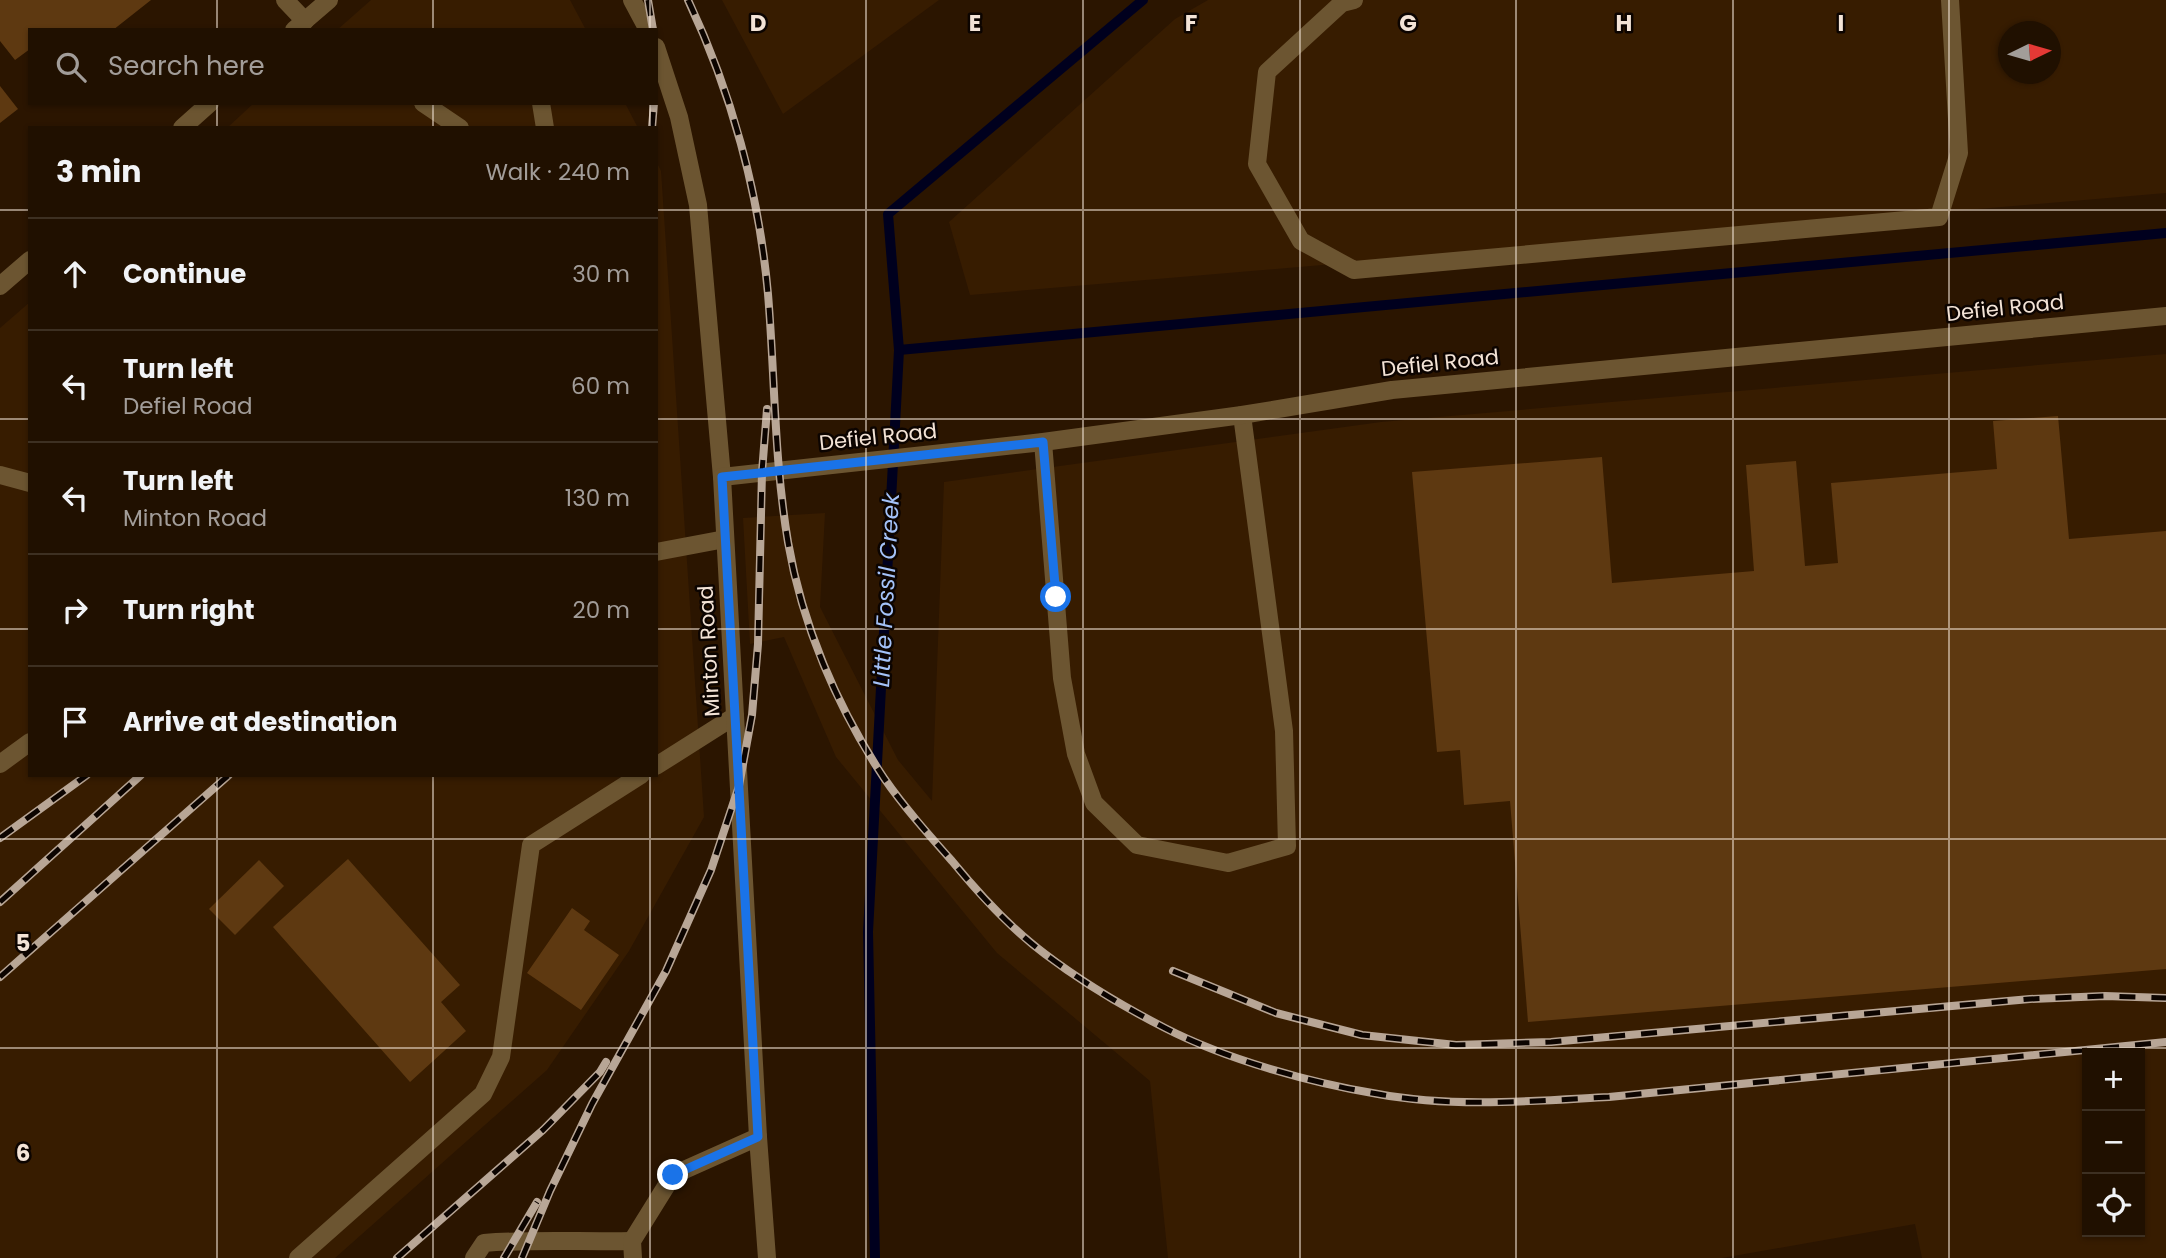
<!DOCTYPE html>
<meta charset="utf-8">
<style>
:root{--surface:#201000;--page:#2d1e0f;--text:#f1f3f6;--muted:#a29d99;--line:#3d3022}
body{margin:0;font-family:Poppins,sans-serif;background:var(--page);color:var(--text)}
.controls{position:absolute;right:21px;bottom:21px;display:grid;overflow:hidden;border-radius:0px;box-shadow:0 2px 5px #0004}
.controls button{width:63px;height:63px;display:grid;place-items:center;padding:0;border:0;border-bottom:2px solid var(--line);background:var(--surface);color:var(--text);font:35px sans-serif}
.compass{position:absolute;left:1998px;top:21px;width:63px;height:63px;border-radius:50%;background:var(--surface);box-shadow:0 2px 5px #0004;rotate:85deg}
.stop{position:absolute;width:21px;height:21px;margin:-16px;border:5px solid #1a73e8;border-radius:50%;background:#fff}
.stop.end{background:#1a73e8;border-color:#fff;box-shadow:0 2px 7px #0008}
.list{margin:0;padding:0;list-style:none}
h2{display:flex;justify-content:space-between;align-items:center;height:91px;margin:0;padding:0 28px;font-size:30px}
h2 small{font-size:23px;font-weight:400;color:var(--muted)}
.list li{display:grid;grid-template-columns:46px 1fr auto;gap:21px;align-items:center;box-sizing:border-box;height:112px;padding:0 28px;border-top:2px solid var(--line)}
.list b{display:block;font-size:26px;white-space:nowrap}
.list p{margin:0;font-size:23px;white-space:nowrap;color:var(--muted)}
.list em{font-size:23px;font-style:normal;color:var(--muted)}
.icon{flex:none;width:38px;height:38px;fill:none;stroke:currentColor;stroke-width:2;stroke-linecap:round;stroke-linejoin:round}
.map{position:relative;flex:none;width:2166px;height:1258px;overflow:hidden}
.search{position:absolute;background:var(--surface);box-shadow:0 2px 5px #0004;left:28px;top:28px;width:630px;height:77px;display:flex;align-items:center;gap:18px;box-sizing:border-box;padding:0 24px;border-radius:0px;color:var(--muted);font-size:26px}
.panel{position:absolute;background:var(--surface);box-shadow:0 2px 5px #0004;left:28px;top:126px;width:630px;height:651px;border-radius:0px}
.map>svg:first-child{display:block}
.built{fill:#371c00;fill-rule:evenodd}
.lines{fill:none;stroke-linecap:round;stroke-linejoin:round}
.stream{stroke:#00001e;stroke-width:10}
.building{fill:#5e3911}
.lane{stroke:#6c5531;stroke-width:18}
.street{stroke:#6c5531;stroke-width:18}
.rail-casing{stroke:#b8a696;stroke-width:8}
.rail{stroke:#0c0400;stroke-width:5;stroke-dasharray:16;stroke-linecap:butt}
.route{stroke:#1a73e8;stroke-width:9}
.grid{fill:none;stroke:#f3e3d6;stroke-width:2;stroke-opacity:0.55}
.labels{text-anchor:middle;stroke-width:5;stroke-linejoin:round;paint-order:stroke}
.street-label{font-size:21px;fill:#f3e3d6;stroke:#0c0400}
.water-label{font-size:23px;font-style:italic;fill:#a4c2f8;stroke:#0c0400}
.grid-label{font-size:23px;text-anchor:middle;font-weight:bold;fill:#f3e3d6;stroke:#0c0400;stroke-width:5;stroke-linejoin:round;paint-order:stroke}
</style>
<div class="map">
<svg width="2166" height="1258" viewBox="0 0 2166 1258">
<rect width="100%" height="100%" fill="#2b1500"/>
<g class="built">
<polygon points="371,0 570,0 586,30 337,30"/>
<polygon points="722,0 939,0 783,114"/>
<path d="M1208,0H2166V193L970,295L949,222L1175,19ZM2008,32H2050V74H2008Z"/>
<polygon points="254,103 625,103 638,128 227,128"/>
<polygon points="656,161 661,171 704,817 629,951 547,1070 335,1258 0,1258 0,328 30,302 30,775 656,775"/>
<path d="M2166,354V1258H1922L1915,1224L1722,1258H1168L1150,1081L997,953L836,757L784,637L750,644L743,518L825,513L820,607L898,760L932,801L944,482L1381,422ZM2087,1053H2140V1232H2087Z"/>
</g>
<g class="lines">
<g class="stream">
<polyline points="899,350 2166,233"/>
<polyline points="875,1258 868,932 899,350 888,214 1143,0"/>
</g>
</g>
<g class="building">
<polygon points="0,0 151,0 113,30 30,30 30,49 15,60 0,41"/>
<polygon points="0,86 18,109 0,123"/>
<polygon points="2058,416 2069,539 2166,531 2166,969 1528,1022 1510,801 1464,805 1460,750 1437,752 1412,472 1602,457 1612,583 1754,571 1746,465 1796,461 1805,566 1838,563 1831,483 1997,469 1993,421"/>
<polygon points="348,859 460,985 441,1002 466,1031 410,1082 273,927"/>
<polygon points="259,860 284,886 235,935 209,909"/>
<polygon points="572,908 590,921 584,930 619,955 581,1010 527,973"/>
</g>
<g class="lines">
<g class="lane">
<polyline points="285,0 305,21"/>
<polyline points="1354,0 1342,3 1267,72 1257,164 1301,241 1354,270 1939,217 1959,153 1950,0"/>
<polyline points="423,103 460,128"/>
<polyline points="541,103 545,128"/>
<polyline points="1043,442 1062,678 1076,754 1094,803 1137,845 1228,863 1287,846 1284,731 1242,415"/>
<polyline points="0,475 30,483"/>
<polyline points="656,552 725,539"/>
<polyline points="0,764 30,742"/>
<polyline points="656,766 735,716"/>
<polyline points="298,1258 483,1094 501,1057 531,845 641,775"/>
<path d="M474,1258L484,1243C533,1239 582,1242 632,1241"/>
<polyline points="633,1258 632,1241 673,1175 758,1137"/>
</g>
<g class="street">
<polyline points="632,0 648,30"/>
<polyline points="294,30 329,0"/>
<polyline points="656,47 679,117 698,205 722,477 758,1137 767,1258"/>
<polyline points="182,128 210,103"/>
<polyline points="0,286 30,260"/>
<polyline points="722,477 1043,442 1242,415 1392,390 2166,316"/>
</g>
<defs>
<g id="rail">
<polyline points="648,0 653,30"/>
<path d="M688,0C731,91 759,193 768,294C775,377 774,460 788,542C802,625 837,707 884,778C904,807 928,834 952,861C980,895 1010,928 1045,954C1082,982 1124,1007 1165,1028C1225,1059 1311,1083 1378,1094C1454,1108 1533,1101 1609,1097L2166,1042"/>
<polyline points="652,128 654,103"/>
<polyline points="0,838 87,775"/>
<polyline points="0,902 141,775"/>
<polyline points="1173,971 1276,1013 1362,1035 1456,1045 1551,1042 2030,999 2105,996 2166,998"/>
<polyline points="0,977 229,775"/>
<polyline points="397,1258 543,1130 600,1072 606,1062"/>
<polyline points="504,1258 537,1202"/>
<polyline points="522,1258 550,1191 592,1104 666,971 711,870 739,786 752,715 758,644 762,472 767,409"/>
</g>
</defs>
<use href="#rail" class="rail-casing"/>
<use href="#rail" class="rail"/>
</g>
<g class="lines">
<polyline class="route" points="673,1175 758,1137 722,477 1043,442 1056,597"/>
</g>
<path class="grid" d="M217,0V30M433,0V30M650,0V30M866,0V1258M1083,0V1258M1300,0V1258M1516,0V1258M1733,0V1258M1949,0V1258M217,103V128M433,103V128M650,103V128M0,210H30M656,210H2166M0,419H30M656,419H2166M0,629H30M656,629H2166M217,775V1258M433,775V1258M650,775V1258M0,839H2166M0,1048H2166"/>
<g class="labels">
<g class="street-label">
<text transform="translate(2005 308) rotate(-6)" y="7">Defiel Road</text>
<text transform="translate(1440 363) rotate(-6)" y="7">Defiel Road</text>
<text transform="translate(878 437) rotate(-6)" y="7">Defiel Road</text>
<text transform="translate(709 651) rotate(-93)" y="7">Minton Road</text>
</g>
<g class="water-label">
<text transform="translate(886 590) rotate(-87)" y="8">Little Fossil Creek</text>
</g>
</g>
<g class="grid-label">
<text x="758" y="31">D</text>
<text x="975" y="31">E</text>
<text x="1191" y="31">F</text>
<text x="1408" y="31">G</text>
<text x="1624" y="31">H</text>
<text x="1841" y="31">I</text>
<text x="23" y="951">5</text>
<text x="23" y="1161">6</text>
</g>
</svg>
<div class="controls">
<button>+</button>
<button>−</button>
<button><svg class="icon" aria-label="locate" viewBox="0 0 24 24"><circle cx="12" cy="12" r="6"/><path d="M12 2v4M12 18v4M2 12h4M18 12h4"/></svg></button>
</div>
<svg class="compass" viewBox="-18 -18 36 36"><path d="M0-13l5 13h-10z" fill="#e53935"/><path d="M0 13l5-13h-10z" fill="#a29d99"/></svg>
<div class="stop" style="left:1056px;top:597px"></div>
<div class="stop end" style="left:673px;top:1175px"></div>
<div class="search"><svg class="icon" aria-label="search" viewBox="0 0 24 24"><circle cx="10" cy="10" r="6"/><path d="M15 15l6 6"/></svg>Search here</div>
<section class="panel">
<h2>3 min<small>Walk · 240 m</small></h2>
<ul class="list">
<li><svg class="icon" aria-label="ahead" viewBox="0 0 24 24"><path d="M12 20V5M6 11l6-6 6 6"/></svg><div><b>Continue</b></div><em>30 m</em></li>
<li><svg class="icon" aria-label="left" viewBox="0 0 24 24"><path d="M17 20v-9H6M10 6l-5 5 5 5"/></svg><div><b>Turn left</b><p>Defiel Road</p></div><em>60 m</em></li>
<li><svg class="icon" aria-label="left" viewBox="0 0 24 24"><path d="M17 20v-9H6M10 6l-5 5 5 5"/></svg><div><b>Turn left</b><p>Minton Road</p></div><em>130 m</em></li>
<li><svg class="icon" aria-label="right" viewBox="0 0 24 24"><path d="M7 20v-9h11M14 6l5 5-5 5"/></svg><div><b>Turn right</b></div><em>20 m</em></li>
<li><svg class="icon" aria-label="arrive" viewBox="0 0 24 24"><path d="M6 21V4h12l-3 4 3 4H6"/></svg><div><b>Arrive at destination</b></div></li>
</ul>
</section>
</div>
